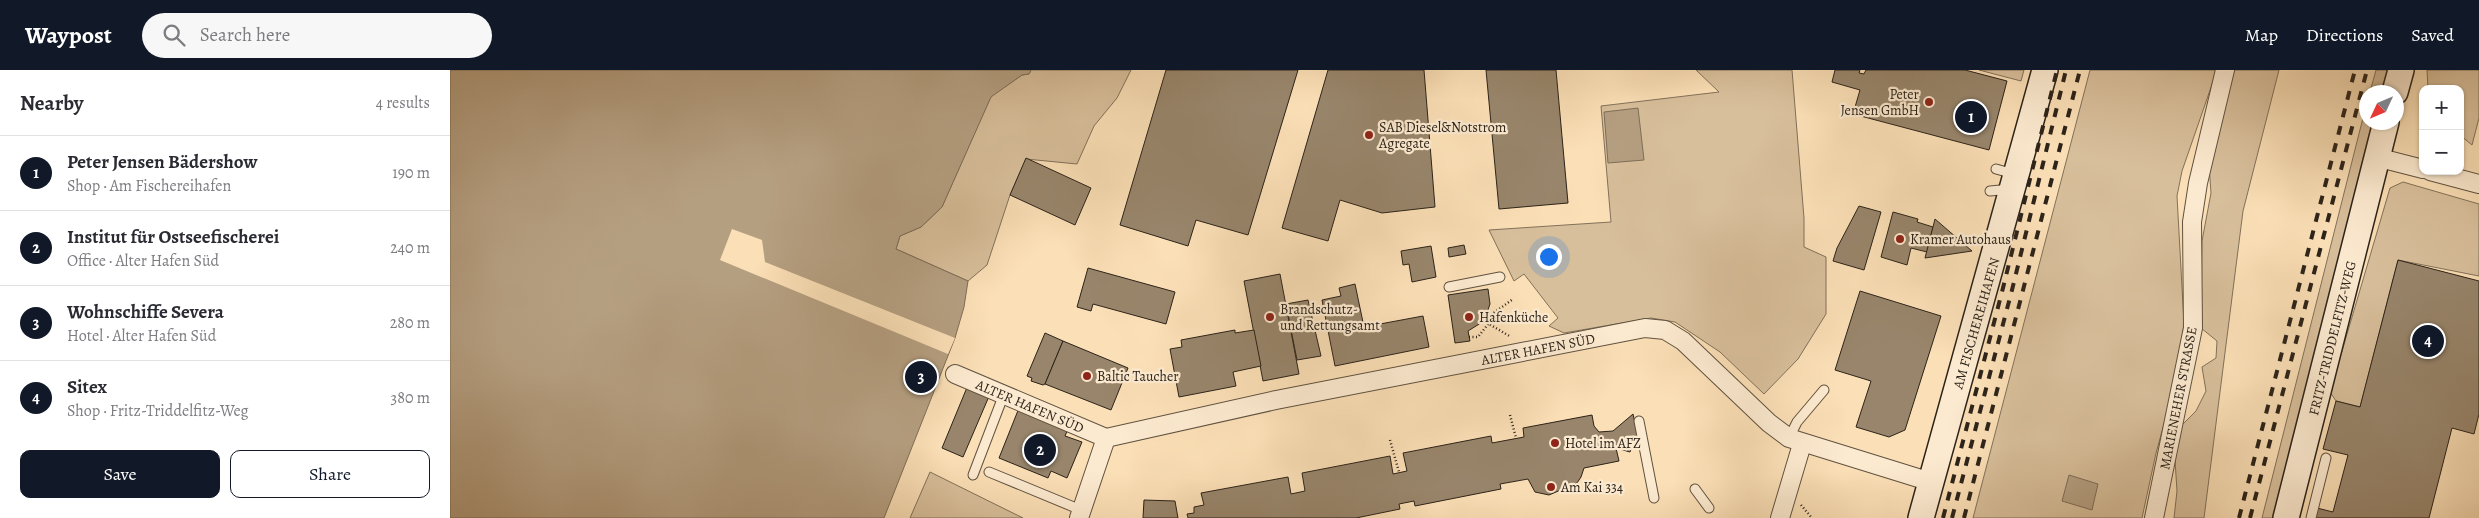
<!DOCTYPE html>
<meta charset="utf-8">
<style>
:root{--surface:#fff;--page:#f7f7f7;--text:#2b2b33;--muted:#7c7c81;--line:#e1e1e2;--accent:#111827}
body{margin:0;font-family:Alegreya,serif;background:var(--page);color:var(--text)}
.controls{position:absolute;right:15px;top:15px;display:grid;overflow:hidden;border-radius:10px;box-shadow:0 1px 4px #0004}
.controls button{width:45px;height:45px;display:grid;place-items:center;padding:0;border:0;border-bottom:1px solid var(--line);background:var(--surface);color:var(--text);font:25px sans-serif}
.compass{position:absolute;left:1909px;top:15px;width:45px;height:45px;border-radius:50%;background:var(--surface);box-shadow:0 1px 4px #0004;rotate:226deg}
.you{position:absolute;left:1098px;top:186px;width:18px;height:18px;margin:-12px;border:4px solid #fff;border-radius:50%;background:#1a73e8;box-shadow:0 0 0 8px #1a73e833}
.badge{display:grid;place-items:center;width:32px;height:32px;border-radius:50%;background:var(--accent);color:#fff;font-size:16px;font-weight:700}
.pin{position:absolute;translate:-50% -50%;border:2px solid #fff;box-shadow:0 1px 5px #0006}
.list{margin:0;padding:0;list-style:none}
h2{display:flex;justify-content:space-between;align-items:center;height:65px;margin:0;padding:0 20px;font-size:21px}
h2 small{font-size:16px;font-weight:400;color:var(--muted)}
.list li{display:grid;grid-template-columns:32px 1fr auto;gap:15px;align-items:center;box-sizing:border-box;height:75px;padding:0 20px;border-top:1px solid var(--line)}
.list b{display:block;font-size:19px;white-space:nowrap}
.list p{margin:0;font-size:16px;white-space:nowrap;color:var(--muted)}
.list em{font-size:16px;font-style:normal;color:var(--muted)}
.actions{display:flex;gap:10px;padding:15px 20px}
.actions a{flex:1;padding:11px 0;border:1px solid var(--accent);border-radius:10px;text-align:center;font-size:18px;color:var(--accent)}
.actions .main{background:var(--accent);color:#fff}
.icon{flex:none;width:28px;height:28px;fill:none;stroke:currentColor;stroke-width:2;stroke-linecap:round;stroke-linejoin:round}
.map{position:relative;flex:none;width:2029px;height:448px;overflow:hidden}
header{display:flex;align-items:center;gap:30px;box-sizing:border-box;height:70px;padding:0 25px;background:var(--accent);color:#fff}
header strong{font-size:24px}
nav{display:flex;gap:28px;margin-inline-start:auto;font-size:18px}
.search{width:350px;height:45px;background:var(--page);display:flex;align-items:center;gap:12px;box-sizing:border-box;padding:0 18px;border-radius:28px;color:var(--muted);font-size:19px}
main{display:flex}
aside{flex:1;background:var(--surface)}
.map>svg:first-child{display:block}
.green{fill:#d8bf9b;stroke:#82715a}
.water{fill:#b59f81;stroke:#7e6d57}
.pier{fill:#fbdfb6}
.building{fill:#98856b;stroke:#2c2319}
.lines{fill:none;stroke-linecap:round;stroke-linejoin:round}
.lane-casing{stroke:#605240;stroke-width:11}
.street-casing{stroke:#605240;stroke-width:20}
.secondary-casing{stroke:#2c2319;stroke-width:28}
.path{stroke:#2c2319;stroke-width:2.5;stroke-dasharray:1 2.5;stroke-linecap:butt}
.lane{stroke:#fcead0;stroke-width:9}
.street{stroke:#fcead0;stroke-width:18}
.secondary{stroke:#fcead0;stroke-width:25}
.rail{stroke:#2c2319;stroke-width:4;stroke-dasharray:9 9;stroke-linecap:butt}
.poi-dot{fill:#8f2418;stroke:#fcead0;stroke-width:2}
.labels{text-anchor:middle;stroke-width:4.5;stroke-linejoin:round;paint-order:stroke}
.poi-label{font-size:14px;fill:#2c2319;stroke:#fcead0;text-anchor:start}
.street-label{font-size:14px;fill:#2c2319;stroke:#fcead0}
</style>
<header>
<strong>Waypost</strong>
<div class="search"><svg class="icon" aria-label="search" viewBox="0 0 24 24"><circle cx="10" cy="10" r="6"/><path d="M15 15l6 6"/></svg>Search here</div>
<nav><a>Map</a><a>Directions</a><a>Saved</a></nav>
</header>
<main>
<aside>
<h2>Nearby<small>4 results</small></h2>
<ul class="list">
<li><span class="badge">1</span><div><b>Peter Jensen Bädershow</b><p>Shop · Am Fischereihafen</p></div><em>190 m</em></li>
<li><span class="badge">2</span><div><b>Institut für Ostseefischerei</b><p>Office · Alter Hafen Süd</p></div><em>240 m</em></li>
<li><span class="badge">3</span><div><b>Wohnschiffe Severa</b><p>Hotel · Alter Hafen Süd</p></div><em>280 m</em></li>
<li><span class="badge">4</span><div><b>Sitex</b><p>Shop · Fritz-Triddelfitz-Weg</p></div><em>380 m</em></li>
</ul>
<div class="actions"><a class="main">Save</a><a>Share</a></div>
</aside>
<div class="map">
<svg width="2029" height="448" viewBox="0 0 2029 448">
<rect width="100%" height="100%" fill="#fbdfb6"/>
<filter id="stains"><feTurbulence type="fractalNoise" baseFrequency=".004" numOctaves="4"/><feColorMatrix values="0 0 0 0 .2 0 0 0 0 .09 0 0 0 0 .02 0 0 0 .5 -.17"/></filter>
<radialGradient id="worn" r=".72"><stop offset=".6" stop-color="#630" stop-opacity="0"/><stop offset="1" stop-color="#630" stop-opacity=".3"/></radialGradient>
<g class="green">
<polygon points="581,0 681,0 667,28 644,56 627,94 576,89 560,125 537,195 518,211 446,179 450,166 471,157 492,137 541,26 572,5 579,4"/>
<polygon points="1246,0 1342,0 1354,148 1354,177 1376,187 1376,244 1348,289 1314,324 1270,282 1225,252 1201,248 1114,263 1099,256 1108,248 1074,204 1064,211 1039,160 1161,152 1151,36 1269,22"/>
<polygon points="1529,0 1574,0 1571,11"/>
<polygon points="1640,0 1767,0 1732,101 1727,126 1734,254 1725,314 1706,383 1692,448 1523,448"/>
<polygon points="1782,0 1829,0 1793,141 1754,448 1724,448 1727,421 1724,375 1727,360 1746,341 1756,321 1752,297 1766,288 1767,271 1751,258 1752,171 1761,123 1759,95"/>
<polygon points="1926,0 1939,0 1933,22 1920,22"/>
<polygon points="1977,0 2029,0 2029,48 2022,75 2010,65 2010,19 1978,19"/>
<polygon points="1916,36 1916,52 1926,53 1828,448 1812,448"/>
<polygon points="1953,112 2029,134 2029,206 1948,190 1910,337 1886,331 1880,322 1940,118"/>
<polygon points="480,402 573,448 460,448"/>
</g>
<g class="water">
<polygon points="0,0 581,0 579,4 572,5 541,27 492,137 471,157 450,166 446,179 518,211 514,237 505,268 434,448 0,448"/>
<polygon points="1188,38 1194,90 1158,93 1154,42"/>
<polygon points="1619,405 1648,414 1642,440 1612,431"/>
</g>
<polygon class="pier" points="282,159 312,170 315,192 505,268 498,284 270,190"/>
<g class="building">
<polygon points="716,0 848,0 798,165 746,150 738,176 670,155"/>
<polygon points="878,0 974,0 985,137 932,143 890,130 878,171 832,158"/>
<polygon points="1036,0 1106,0 1118,133 1049,139"/>
<polygon points="1385,0 1410,0 1409,3 1414,4 1416,0 1515,0 1557,11 1539,80 1403,44 1410,20 1382,12"/>
<polygon points="576,88 641,118 625,155 560,125"/>
<polygon points="1409,136 1431,142 1414,200 1383,191 1387,178"/>
<polygon points="1443,142 1468,149 1467,152 1483,157 1477,182 1461,178 1457,195 1431,187"/>
<polygon points="1485,149 1522,181 1475,188"/>
<polygon points="1014,175 1016,184 999,187 998,178"/>
<polygon points="981,176 986,207 962,212 959,194 953,195 951,181"/>
<polygon points="1948,190 2029,211 2029,344 2024,364 2002,358 1979,448 1865,448 1867,438 1883,442 1898,385 1873,379 1886,331 1910,337"/>
<polygon points="638,198 725,222 716,254 643,234 641,241 627,237"/>
<polygon points="830,204 849,304 813,311 794,211"/>
<polygon points="905,214 914,257 973,246 979,277 885,296 872,230 891,226 889,218"/>
<polygon points="1038,219 1040,234 1034,251 1018,261 1020,271 1005,273 998,225"/>
<polygon points="1410,221 1491,246 1455,360 1439,367 1406,357 1421,311 1385,300"/>
<polygon points="858,230 871,286 847,290 836,234"/>
<polygon points="785,260 785,263 804,260 811,296 783,302 786,316 729,327 720,279 732,277 731,270"/>
<polygon points="595,263 613,271 595,314 593,315 581,311 582,308 577,306"/>
<polygon points="613,271 678,298 661,340 595,314"/>
<polygon points="518,315 540,324 513,387 492,378"/>
<polygon points="569,338 618,359 615,366 632,372 617,408 601,401 598,408 549,388"/>
<polygon points="1183,344 1188,367 1185,367 1180,382 1166,378 1169,391 1134,398 1131,407 1127,413 1099,425 1085,422 1078,409 1050,414 1051,419 965,436 964,431 949,434 950,439 906,448 738,448 737,444 744,443 744,437 754,435 751,423 838,407 841,424 855,421 852,403 940,386 943,404 957,401 953,383 1041,366 1042,373 1074,367 1073,358 1142,345 1144,356 1149,362 1163,361"/>
<polygon points="694,430 725,431 728,448 693,448"/>
</g>
<g class="lines">
<defs>
<g id="lane">
<polyline points="1546,99 1564,104"/>
<polyline points="1540,121 1561,119"/>
<polyline points="999,217 1050,207"/>
<polyline points="1189,351 1204,428"/>
<polyline points="1339,368 1347,352 1374,320"/>
<polyline points="539,402 631,440"/>
<polyline points="523,405 554,324"/>
<polyline points="1245,419 1259,438"/>
<polyline points="1861,448 1876,388"/>
</g>
<g id="street">
<polyline points="1926,87 1973,99"/>
<polyline points="1980,101 2029,114"/>
<polyline points="505,304 656,368 826,330 1195,258 1215,260 1233,271 1319,353 1339,368 1481,412"/>
<polyline points="629,448 656,368"/>
<polyline points="1330,448 1352,374"/>
<polyline points="1704,448 1743,258 1742,152 1748,113 1775,0"/>
</g>
<g id="secondary">
<polyline points="1945,22 1951,0"/>
<polyline points="1471,448 1595,0"/>
<polyline points="1836,448 1936,52"/>
</g>
</defs>
<use href="#lane" class="lane-casing"/>
<use href="#street" class="street-casing"/>
<use href="#secondary" class="secondary-casing"/>
<g class="path">
<polyline points="1034,251 1061,267"/>
<polyline points="1019,267 1028,267 1039,253 1041,245 1063,229"/>
<polyline points="1060,345 1066,368"/>
<polyline points="940,370 949,402"/>
<polyline points="1351,435 1362,448"/>
</g>
<use href="#lane" class="lane"/>
<use href="#street" class="street"/>
<use href="#secondary" class="secondary"/>
<g class="rail">
<polyline points="1493,448 1553,218 1607,0"/>
<polyline points="1502,448 1562,220 1616,0"/>
<polyline points="1514,448 1630,0"/>
<polyline points="1789,448 1905,0"/>
<polyline points="1800,448 1917,0"/>
</g>
</g>
<g class="poi-dot">
<circle cx="1479" cy="32" r="5"/>
<circle cx="919" cy="65" r="5"/>
<circle cx="1450" cy="169" r="5"/>
<circle cx="820" cy="247" r="5"/>
<circle cx="1019" cy="247" r="5"/>
<circle cx="637" cy="306" r="5"/>
<circle cx="1105" cy="373" r="5"/>
<circle cx="1101" cy="417" r="5"/>
</g>
<g class="labels">
<g class="poi-label">
<text x="1469" y="29" text-anchor="end">Peter<tspan x="1469" dy="16">Jensen GmbH</tspan></text>
<text x="929" y="62">SAB Diesel&amp;Notstrom<tspan x="929" dy="16">Agregate</tspan></text>
<text x="1460" y="174">Kramer Autohaus</text>
<text x="830" y="244">Brandschutz-<tspan x="830" dy="16">und Rettungsamt</tspan></text>
<text x="1029" y="252">Hafenküche</text>
<text x="647" y="311">Baltic Taucher</text>
<text x="1115" y="378">Hotel im AFZ</text>
<text x="1111" y="422">Am Kai 334</text>
</g>
<g class="street-label">
<text transform="translate(1526 253) rotate(-74)" y="5">AM FISCHEREIHAFEN</text>
<text transform="translate(1882 268) rotate(-76)" y="5">FRITZ-TRIDDELFITZ-WEG</text>
<text transform="translate(1088 279) rotate(-11)" y="5">ALTER HAFEN SÜD</text>
<text transform="translate(1728 328) rotate(-79)" y="5">MARIENEHER STRASSE</text>
<text transform="translate(580 336) rotate(23)" y="5">ALTER HAFEN SÜD</text>
</g>
</g>
<rect width="100%" height="100%" filter="url(#stains)"/>
<rect width="100%" height="100%" fill="url(#worn)"/>
</svg>
<div class="controls">
<button>+</button>
<button>−</button>
</div>
<svg class="compass" viewBox="-18 -18 36 36"><path d="M0-13l5 13h-10z" fill="#e53935"/><path d="M0 13l5-13h-10z" fill="#7c7c81"/></svg>
<div class="you"></div>
<div class="pin badge" style="left:1521px;top:47px">1</div>
<div class="pin badge" style="left:590px;top:380px">2</div>
<div class="pin badge" style="left:471px;top:307px">3</div>
<div class="pin badge" style="left:1978px;top:271px">4</div>
</div>
</main>
